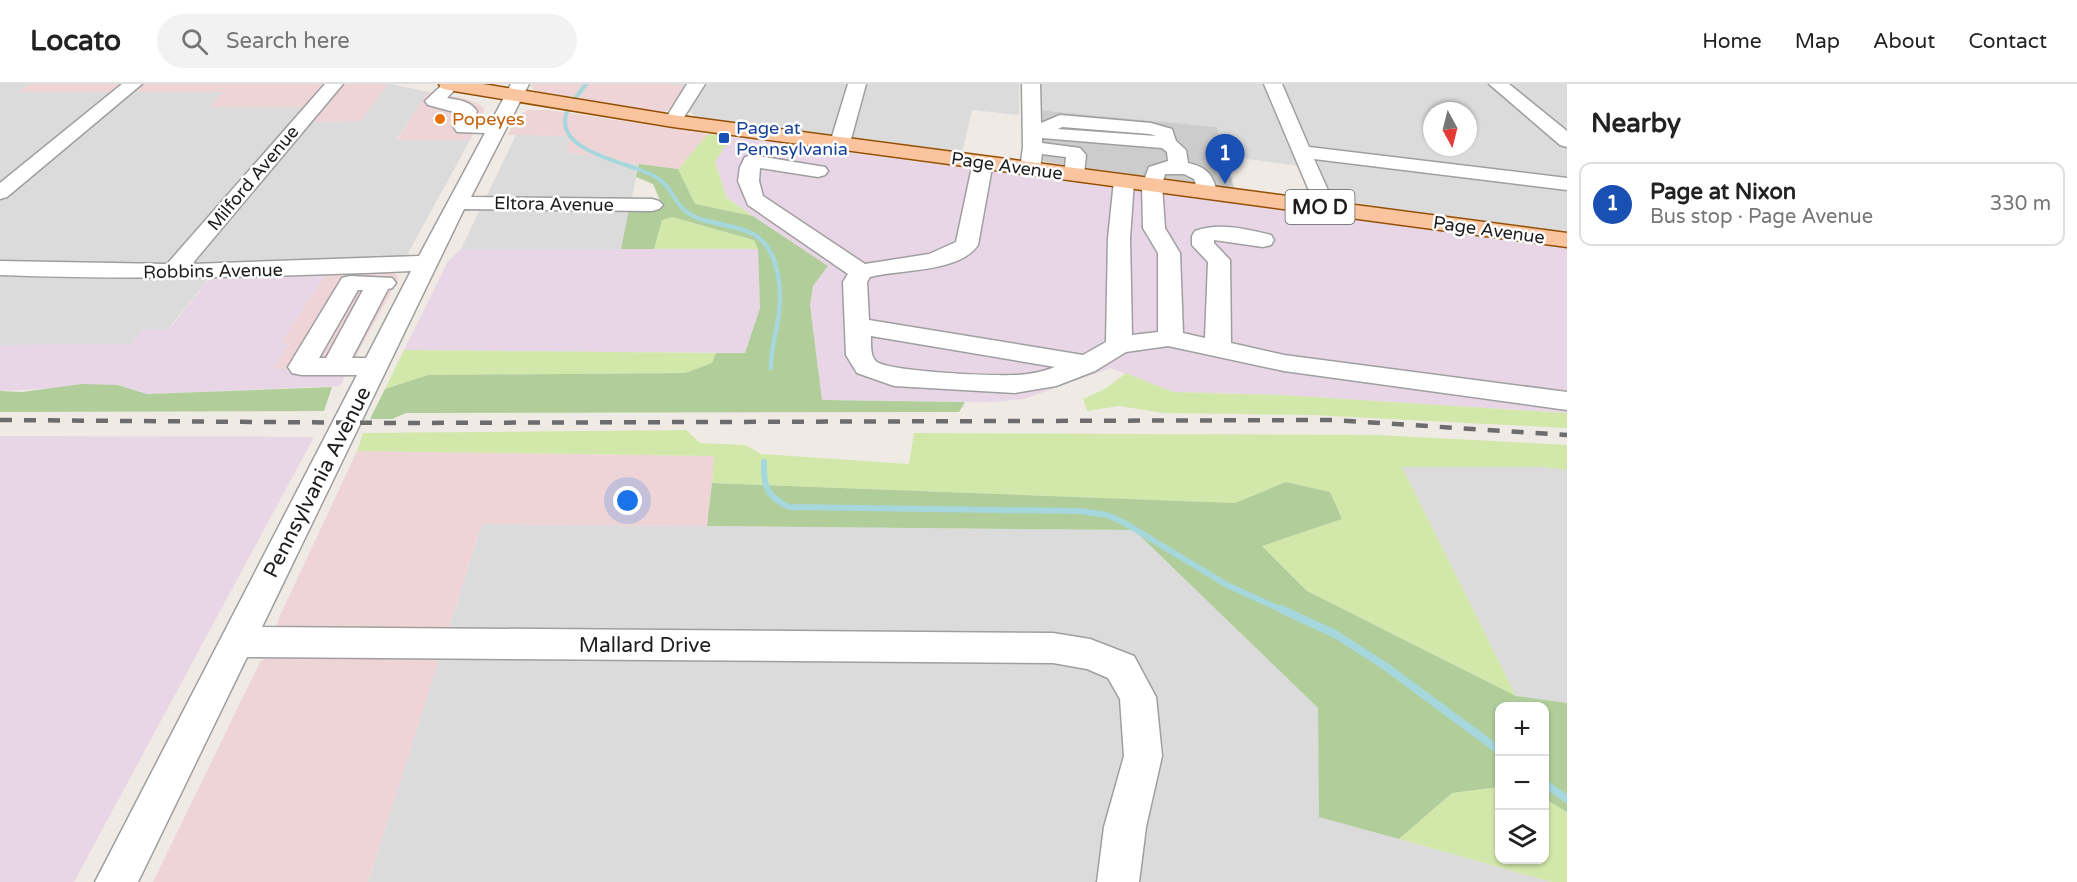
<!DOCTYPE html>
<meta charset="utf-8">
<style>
:root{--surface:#fff;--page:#f2f2f2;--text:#222;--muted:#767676;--line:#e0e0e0;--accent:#c80421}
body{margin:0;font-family:"Varela Round",sans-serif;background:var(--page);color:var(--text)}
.controls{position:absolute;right:18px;bottom:18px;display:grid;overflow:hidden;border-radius:12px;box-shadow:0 2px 4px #0004}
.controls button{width:54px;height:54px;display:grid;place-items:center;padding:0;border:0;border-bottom:2px solid var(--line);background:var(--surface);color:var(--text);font:30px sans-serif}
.compass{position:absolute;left:1423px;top:18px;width:54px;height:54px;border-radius:50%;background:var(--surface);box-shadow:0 2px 4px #0004;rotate:173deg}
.you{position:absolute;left:628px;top:417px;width:21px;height:21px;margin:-15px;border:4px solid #fff;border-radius:50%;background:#1a73e8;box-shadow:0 0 0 9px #1a73e833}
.badge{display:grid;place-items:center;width:39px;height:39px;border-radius:50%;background:var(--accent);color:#fff;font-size:20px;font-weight:700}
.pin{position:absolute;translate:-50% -50px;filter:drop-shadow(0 2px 3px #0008)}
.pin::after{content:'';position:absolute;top:32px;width:21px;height:18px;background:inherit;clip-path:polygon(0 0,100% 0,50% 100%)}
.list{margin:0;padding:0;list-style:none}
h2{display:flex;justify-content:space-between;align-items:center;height:78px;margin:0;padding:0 24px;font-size:26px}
h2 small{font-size:20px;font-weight:400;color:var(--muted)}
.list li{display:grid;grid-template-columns:39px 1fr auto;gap:18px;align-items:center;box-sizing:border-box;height:84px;margin:0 12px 12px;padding:0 12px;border:2px solid var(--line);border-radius:12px}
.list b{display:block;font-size:22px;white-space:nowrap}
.list p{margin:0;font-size:20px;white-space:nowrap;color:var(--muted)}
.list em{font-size:20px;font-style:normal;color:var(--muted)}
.icon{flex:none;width:33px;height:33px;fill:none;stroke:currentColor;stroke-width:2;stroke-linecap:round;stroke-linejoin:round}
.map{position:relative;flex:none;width:1567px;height:798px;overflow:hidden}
header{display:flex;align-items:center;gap:36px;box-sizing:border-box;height:84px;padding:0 30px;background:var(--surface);border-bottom:2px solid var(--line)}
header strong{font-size:28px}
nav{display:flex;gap:33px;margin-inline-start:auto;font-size:21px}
.search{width:420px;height:54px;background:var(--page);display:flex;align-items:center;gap:15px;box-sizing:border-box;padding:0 21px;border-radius:33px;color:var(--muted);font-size:22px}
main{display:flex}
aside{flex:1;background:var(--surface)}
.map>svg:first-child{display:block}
.residential{fill:#dcdbdb;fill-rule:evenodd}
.commercial{fill:#efd4d7}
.industrial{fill:#e8d6e7}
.religious{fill:#ccc}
.grass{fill:#d2e8ab}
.forest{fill:#b0cd9a}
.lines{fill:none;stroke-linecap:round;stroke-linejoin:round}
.stream-far3{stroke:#a5d7dc;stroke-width:4}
.stream-far2{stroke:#a5d7dc;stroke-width:4.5}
.stream-far1{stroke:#a5d7dc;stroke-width:6}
.stream{stroke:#a5d7dc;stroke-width:8}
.minor-casing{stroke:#9f9f9f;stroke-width:3}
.major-casing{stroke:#954f03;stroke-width:3}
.minor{fill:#fff;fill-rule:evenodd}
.major{fill:#fac59e;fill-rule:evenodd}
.rail{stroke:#6c6c6c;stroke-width:4.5;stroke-dasharray:12 12;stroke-linecap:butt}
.food-dot{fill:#e8710a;stroke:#fff;stroke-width:2}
.transit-dot{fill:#1a4fb4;stroke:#fff;stroke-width:2}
.labels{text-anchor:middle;stroke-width:5;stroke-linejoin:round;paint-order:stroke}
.far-food-label{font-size:18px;fill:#c56008;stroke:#fff;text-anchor:start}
.far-transit-label{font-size:18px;fill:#164399;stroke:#fff;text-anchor:start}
.far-street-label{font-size:18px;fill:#1e1e1e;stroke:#fff}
.shield{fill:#fff;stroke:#626262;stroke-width:1.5}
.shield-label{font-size:20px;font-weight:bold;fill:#1e1e1e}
.street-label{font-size:21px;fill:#1e1e1e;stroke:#fff}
</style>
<header>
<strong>Locato</strong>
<div class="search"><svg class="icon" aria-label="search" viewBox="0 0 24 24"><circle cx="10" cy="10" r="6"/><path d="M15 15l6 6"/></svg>Search here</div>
<nav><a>Home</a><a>Map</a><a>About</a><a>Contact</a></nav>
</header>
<main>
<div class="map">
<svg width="1567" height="798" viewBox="0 0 1567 798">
<rect width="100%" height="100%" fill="#efeae4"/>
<g class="residential">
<polygon points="0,0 30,0 20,8 225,8 210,23 303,23 291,38 360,37 388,0 391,0 428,8 397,55 470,56 407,171 334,179 219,182 168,245 144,245 132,260 0,261"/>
<polygon points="668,0 1019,0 1019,31 972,26 962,69 698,34 687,26 698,4"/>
<polygon points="1039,0 1264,0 1299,82 1226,72 1217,43 1040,26"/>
<path d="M1280,0H1567V148L1370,122L1338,115L1329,109ZM1432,27H1468V63H1432Z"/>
<polygon points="516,51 571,52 567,68 639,80 621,165 461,165"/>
<polygon points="1402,383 1542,383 1567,386 1567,619 1516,612"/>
<polygon points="482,440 1134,446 1318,624 1320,733 1552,798 368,798"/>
</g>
<g class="commercial">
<polygon points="30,0 125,0 115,8 19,8"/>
<polygon points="142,0 323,0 303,23 209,23 224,8 132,8"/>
<polygon points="340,0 388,0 360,37 310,38"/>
<polygon points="531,0 668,0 686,2 672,25 661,29 540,8 533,5"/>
<polygon points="428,8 463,14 479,20 484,25 483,31 470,56 397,56"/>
<polygon points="528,26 549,26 708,50 678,85 639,80 567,68 570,52 508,51 517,32"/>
<polygon points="386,187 394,188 399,194 348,286 272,286 289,260 281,259 326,190"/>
<polygon points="357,367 715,372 707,442 482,440 447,549 280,547 276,543 278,536"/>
<polygon points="270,572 440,573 368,798 153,798 260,578"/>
</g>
<g class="industrial">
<polygon points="731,53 1567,164 1567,329 1282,311 1173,308 1111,284 1024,315 993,318 822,316 810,221 813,202 828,182 727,114 715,77"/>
<polygon points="461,165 758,165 760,224 745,269 404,266 448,177"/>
<polygon points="326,190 281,259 289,260 273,285 348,286 340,302 147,310 117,301 0,307 0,261 132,260 144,245 169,245 210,194"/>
<polygon points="0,352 314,353 74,798 0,798"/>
</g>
<polygon class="religious" points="1040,26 1217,43 1234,104 1046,78 1041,75"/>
<g class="grass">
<polygon points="708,50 731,53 715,78 727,114 753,132 695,120 678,85"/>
<polygon points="672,133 754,156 758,165 654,165 662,136"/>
<polygon points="404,266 716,269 712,279 685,289 428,291 385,305"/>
<polygon points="1126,289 1173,308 1282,311 1567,329 1567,344 1312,331 1164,329 1119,322 1087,327 1083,315 1105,305"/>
<polygon points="686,346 700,359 745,361 761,370 909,380 914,349 1378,351 1567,361 1567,386 1542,383 1402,383 1516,612 1307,507 1262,462 1342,435 1330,408 1286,398 1235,419 712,399 714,372 357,367 363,349"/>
<polygon points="1499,703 1500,776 1544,776 1545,715 1567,728 1567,798 1552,798 1399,755 1452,709"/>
</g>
<g class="forest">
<polygon points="639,80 678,85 695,120 753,132 828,182 813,202 810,221 822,316 965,318 959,328 406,329 392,335 370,335 385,305 428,291 685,289 712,279 716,269 745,269 760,224 758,165 754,156 672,133 662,136 654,165 621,165 629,126 657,127 660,116 653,100 636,93"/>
<polygon points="82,300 117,301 147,310 332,303 324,327 0,328 0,307 22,308"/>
<polygon points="1286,398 1330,408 1342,435 1262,462 1307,507 1516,612 1567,619 1567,728 1545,715 1544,622 1500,622 1499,703 1452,709 1399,755 1319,733 1318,624 1134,446 707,442 712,399 1235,419"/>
</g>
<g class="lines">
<path class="stream-far3" d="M586,0C579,10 566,23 565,36C563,70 632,79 654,92C680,107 669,127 709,138"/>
<path class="stream-far2" d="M704,136C720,141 738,142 753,150C778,163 782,203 779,229C777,248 770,265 771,284"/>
<path class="stream-far1" d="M764,378C763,402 767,413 789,423L1080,427L1107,431L1123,438L1227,501L1284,527"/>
<g class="stream">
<polyline points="1281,525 1335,550 1385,582 1500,667"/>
<polyline points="1544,699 1567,715"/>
</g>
<defs>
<g id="minor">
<polygon points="122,0 142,0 7,113 0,115 0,99"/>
<path d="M325,0H343L192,180L419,172L485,49L457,48L453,42L458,29L428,21L425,17L443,0H460L447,14C459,16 470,17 477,27L473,38H491L511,0H529L471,113L652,115L659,117L663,121L659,125L652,127L464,125L262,543L1053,549L1090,555L1134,572L1156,613L1162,672L1146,743L1139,798H1097L1104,743L1124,672L1120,615L1108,594L1087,585L1053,579L247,573L138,798H95L357,291H301L292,289L288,283L342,194L350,192L392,194L396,199L392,204L388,205L352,274H366L411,187C274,193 137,196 0,191V177L167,180ZM358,206H363L326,274H319Z"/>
<polygon points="687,0 705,0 679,41 667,41 664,37"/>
<polygon points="848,0 866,0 850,59 847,63 833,63 830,59"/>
<path d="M1022,0H1040L1041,39L1060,31L1151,39L1172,45L1176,57L1186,66L1188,79C1206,83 1213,90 1217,108L1214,112L1207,114L1200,112L1194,95L1184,90H1165L1162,101L1165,144L1180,169L1183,249L1205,254L1208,178L1192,161V152L1195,147C1219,138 1247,145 1271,151L1274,156L1271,161L1263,163L1214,156V159L1230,176L1231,259L1284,271L1567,308V326L1284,287L1168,262L1126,268L1095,287L1056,302L1015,309L894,302L857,289L846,271L843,198L848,190L748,121L738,97L740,83L745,73L752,71L825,83L828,87L825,91L818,93L760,84L759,97L763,112L865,180L929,170L956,158L973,78L976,74H990L993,78L978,161C959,189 900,185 870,193L867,198L869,236L1083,271L1106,258L1108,154L1114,97L1117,93H1131L1134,97L1130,154L1132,251L1158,248V169L1143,144L1142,101L1149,83L1168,77L1167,68L1162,64L1042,54V59L1080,64L1086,71L1084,91L1081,95H1067L1064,91L1066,73L1042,70L1040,85L1037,89H1023L1020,85L1023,63ZM1062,43L1150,50L1156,52L1058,45ZM871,252L1055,283C1042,288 1028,291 1014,291C991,292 893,288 877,278C870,273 871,260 871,252Z"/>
<polygon points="1264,0 1282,0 1309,63 1567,94 1567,106 1314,75 1336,124 1332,128 1325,130 1318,128"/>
<polygon points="1489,0 1509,0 1567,47 1567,63 1560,61"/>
</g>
<polygon id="major" points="439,0 483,0 673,31 1567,149 1567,163 673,43 448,6 441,4"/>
</defs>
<use href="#minor" class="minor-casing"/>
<use href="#major" class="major-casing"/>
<use href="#minor" class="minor"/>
<use href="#major" class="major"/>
<polyline class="rail" points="0,336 395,339 1332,336 1567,351"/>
</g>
<circle class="food-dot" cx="440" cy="35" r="6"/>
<rect class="transit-dot" x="718" y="48" width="12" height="12" rx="3"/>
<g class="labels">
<g class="far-food-label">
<text x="452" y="41">Popeyes</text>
</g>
<g class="far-transit-label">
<text x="736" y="50">Page at<tspan x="736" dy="21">Pennsylvania</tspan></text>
</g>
<g class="far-street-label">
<text transform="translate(1007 82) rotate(8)" y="6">Page Avenue</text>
<text transform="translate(253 94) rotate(-50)" y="6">Milford Avenue</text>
<text transform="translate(554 120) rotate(1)" y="6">Eltora Avenue</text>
<text transform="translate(1489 146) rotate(8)" y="6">Page Avenue</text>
<text transform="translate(213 187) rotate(-1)" y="6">Robbins Avenue</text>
</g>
<rect class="shield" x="1285.5" y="106" width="69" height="34" rx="4.5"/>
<g class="shield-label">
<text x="1320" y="130">MO D</text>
</g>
<g class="street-label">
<text transform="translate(317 398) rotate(-63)" y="7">Pennsylvania Avenue</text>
<text x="645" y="568">Mallard Drive</text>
</g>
</g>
</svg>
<div class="controls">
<button>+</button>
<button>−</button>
<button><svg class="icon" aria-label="layers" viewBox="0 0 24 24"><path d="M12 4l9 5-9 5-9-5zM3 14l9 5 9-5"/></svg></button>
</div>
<svg class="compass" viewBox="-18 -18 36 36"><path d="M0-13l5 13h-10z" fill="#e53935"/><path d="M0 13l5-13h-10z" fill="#767676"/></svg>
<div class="you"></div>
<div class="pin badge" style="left:1225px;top:100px;background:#1a4fb4">1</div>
</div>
<aside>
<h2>Nearby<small></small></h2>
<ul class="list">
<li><span class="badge" style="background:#1a4fb4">1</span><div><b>Page at Nixon</b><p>Bus stop · Page Avenue</p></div><em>330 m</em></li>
</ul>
</aside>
</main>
